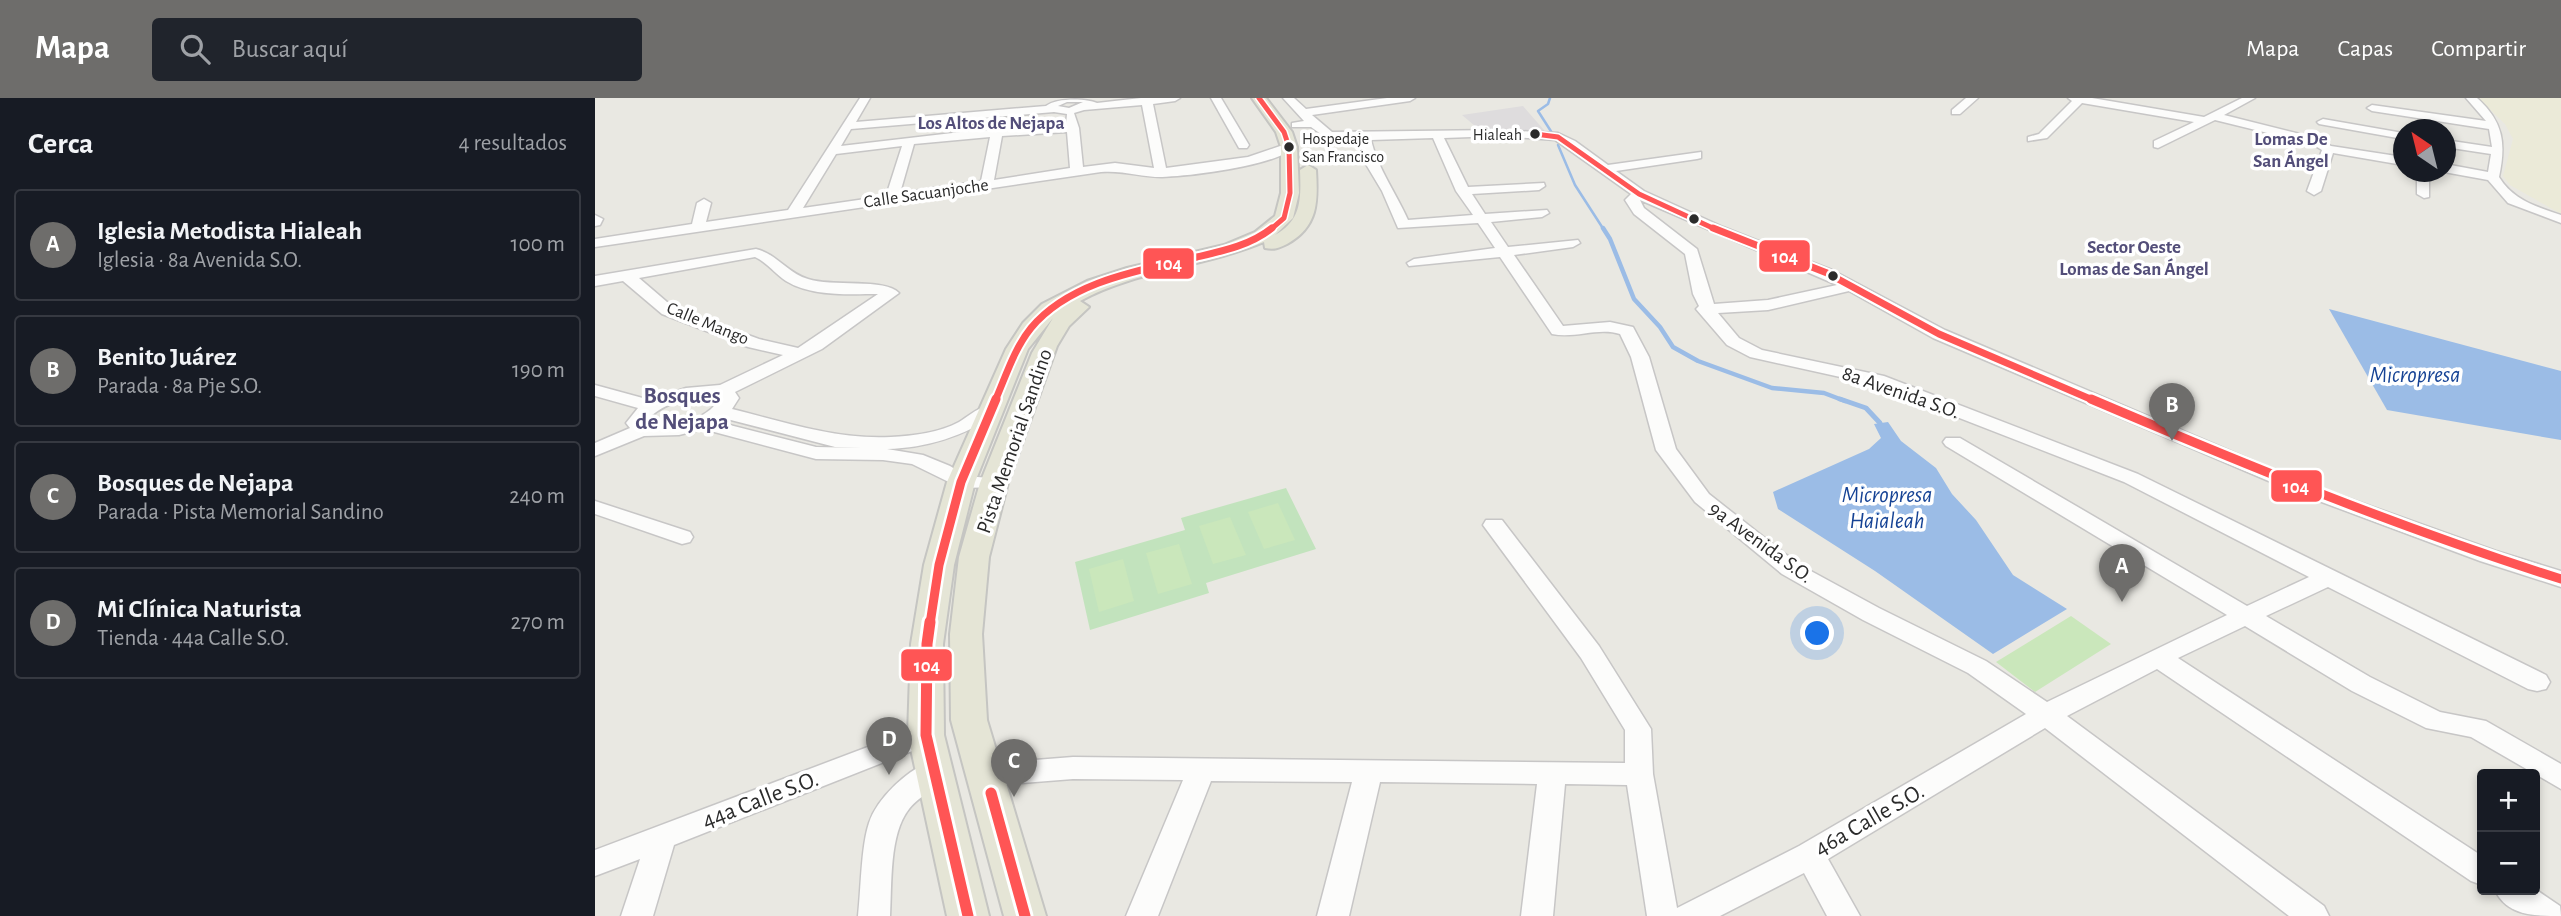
<!DOCTYPE html>
<html lang="es">
<meta charset="utf-8">
<style>
:root{--surface:#171b24;--page:#20242c;--text:#f1f3f6;--muted:#9ea1a6;--line:#363941;--accent:#6e6d6b}
body{margin:0;font-family:"Alegreya Sans",sans-serif;background:var(--page);color:var(--text)}
.controls{position:absolute;right:21px;bottom:21px;display:grid;overflow:hidden;border-radius:7px;box-shadow:0 4px 10px #0003}
.controls button{width:63px;height:63px;display:grid;place-items:center;padding:0;border:0;border-bottom:2px solid var(--line);background:var(--surface);color:var(--text);font:35px sans-serif}
.compass{position:absolute;left:1798px;top:21px;width:63px;height:63px;border-radius:50%;background:var(--surface);box-shadow:0 4px 10px #0003;rotate:325deg}
.you{position:absolute;left:1223px;top:536px;width:24px;height:24px;margin:-18px;border:5px solid #fff;border-radius:50%;background:#1a73e8;box-shadow:0 0 0 10px #1a73e833}
.badge{display:grid;place-items:center;width:46px;height:46px;border-radius:50%;background:var(--accent);color:#fff;font-size:23px;font-weight:700}
.pin{position:absolute;translate:-50% -58px;filter:drop-shadow(0 2px 4px #0008)}
.pin::after{content:'';position:absolute;top:37px;width:24px;height:21px;background:inherit;clip-path:polygon(0 0,100% 0,50% 100%)}
.list{margin:0;padding:0;list-style:none}
h2{display:flex;justify-content:space-between;align-items:center;height:91px;margin:0;padding:0 28px;font-size:30px}
h2 small{font-size:23px;font-weight:400;color:var(--muted)}
.list li{display:grid;grid-template-columns:46px 1fr auto;gap:21px;align-items:center;box-sizing:border-box;height:112px;margin:0 14px 14px;padding:0 14px;border:2px solid var(--line);border-radius:7px}
.list b{display:block;font-size:26px;white-space:nowrap}
.list p{margin:0;font-size:23px;white-space:nowrap;color:var(--muted)}
.list em{font-size:23px;font-style:normal;color:var(--muted)}
.icon{flex:none;width:38px;height:38px;fill:none;stroke:currentColor;stroke-width:2;stroke-linecap:round;stroke-linejoin:round}
.map{position:relative;flex:none;width:1966px;height:818px;overflow:hidden}
header{display:flex;align-items:center;gap:42px;box-sizing:border-box;height:98px;padding:0 35px;background:var(--accent);color:#fff}
header strong{font-size:33px}
nav{display:flex;gap:38px;margin-inline-start:auto;font-size:24px}
.search{width:490px;height:63px;background:var(--page);display:flex;align-items:center;gap:18px;box-sizing:border-box;padding:0 24px;border-radius:7px;color:var(--muted);font-size:26px}
main{display:flex}
aside{flex:1;background:var(--surface)}
.map>svg:first-child{display:block}
.industrial{fill:#dedcdd}
.education{fill:#ebead8}
.green{fill:#c2e3bd}
.pitch{fill:#cae7bb}
.water{fill:#9bbce6}
.lines{fill:none;stroke-linecap:round;stroke-linejoin:round}
.stream-far2{stroke:#9bbce6;stroke-width:2.5}
.stream-far1{stroke:#9bbce6;stroke-width:4.5}
.stream{stroke:#9bbce6;stroke-width:5}
.minor-casing{stroke:#c7c6c6;stroke-width:3}
.major-casing{stroke:#c5c5c2;stroke-width:4}
.minor{fill:#fcfcfb;fill-rule:evenodd}
.major{fill:#e5e5d6;fill-rule:evenodd}
.bus-1-far3-casing{stroke:#fff;stroke-width:8}
.bus-1-far2-casing{stroke:#fff;stroke-width:11}
.bus-1-far1-casing{stroke:#fff;stroke-width:14}
.bus-1-casing{stroke:#fff;stroke-width:17}
.bus-1-far3{stroke:#f55;stroke-width:5}
.bus-1-far2{stroke:#f55;stroke-width:7}
.bus-1-far1{stroke:#f55;stroke-width:9}
.bus-1{stroke:#f55;stroke-width:11}
.bus-dot{fill:#2b2b2b;stroke:#fff;stroke-width:2.5}
.labels{text-anchor:middle;stroke-width:7;stroke-linejoin:round;paint-order:stroke}
.far-bus-label{font-size:16px;fill:#2b2b2b;stroke:#fff;text-anchor:end}
.far-street-label{font-size:18px;fill:#2b2b2b;stroke:#fff}
.far-neighbourhood-label{font-size:19px;font-weight:bold;fill:#534e79;stroke:#fff}
.street-label{font-size:21px;fill:#2b2b2b;stroke:#fff}
.water-label{font-size:23px;font-style:italic;fill:#164395;stroke:#fff}
.neighbourhood-label{font-size:23px;font-weight:bold;fill:#534e79;stroke:#fff}
.near-street-label{font-size:24px;fill:#2b2b2b;stroke:#fff}
.line-badge{stroke:#fff;stroke-width:2.5}
.badge-label{font-size:19px;text-anchor:middle;font-weight:bold;fill:#fff}
</style>
<header>
<strong>Mapa</strong>
<div class="search"><svg class="icon" aria-label="search" viewBox="0 0 24 24"><circle cx="10" cy="10" r="6"/><path d="M15 15l6 6"/></svg>Buscar aquí</div>
<nav><a>Mapa</a><a>Capas</a><a>Compartir</a></nav>
</header>
<main>
<aside>
<h2>Cerca<small>4 resultados</small></h2>
<ul class="list">
<li><span class="badge">A</span><div><b>Iglesia Metodista Hialeah</b><p>Iglesia · 8a Avenida S.O.</p></div><em>100 m</em></li>
<li><span class="badge">B</span><div><b>Benito Juárez</b><p>Parada · 8a Pje S.O.</p></div><em>190 m</em></li>
<li><span class="badge">C</span><div><b>Bosques de Nejapa</b><p>Parada · Pista Memorial Sandino</p></div><em>240 m</em></li>
<li><span class="badge">D</span><div><b>Mi Clínica Naturista</b><p>Tienda · 44a Calle S.O.</p></div><em>270 m</em></li>
</ul>
</aside>
<div class="map">
<svg width="1966" height="818" viewBox="0 0 1966 818">
<rect width="100%" height="100%" fill="#e9e8e2"/>
<polygon class="industrial" points="928,8 949,32 951,41 881,37 880,28 867,17"/>
<polygon class="education" points="1883,0 1966,0 1966,116 1915,87 1908,78 1918,41 1910,26"/>
<polygon class="green" points="691,390 721,451 611,485 614,495 495,532 480,464 590,432 586,420"/>
<g class="pitch">
<polygon points="683,405 700,442 669,451 653,414"/>
<polygon points="635,419 651,457 618,466 604,428"/>
<polygon points="584,446 597,486 563,496 551,455"/>
<polygon points="528,461 539,503 504,514 494,471"/>
<polygon points="1476,518 1516,546 1440,594 1401,564"/>
</g>
<g class="water">
<polygon points="1734,211 1966,273 1966,342 1792,312"/>
<polygon points="1293,324 1306,343 1341,370 1357,396 1381,422 1418,477 1472,511 1398,556 1280,473 1183,411 1178,394 1274,351 1286,340 1279,326"/>
</g>
<g class="lines">
<g class="stream-far2">
<polyline points="955,0 953,6 943,13 959,38"/>
<polyline points="963,47 980,87 1009,132"/>
</g>
<polyline class="stream-far1" points="1008,130 1015,141 1039,201 1065,229 1078,249 1103,263 1177,290 1229,295 1250,303"/>
<polyline class="stream" points="1245,301 1271,310 1285,325"/>
<defs>
<g id="minor">
<path d="M265,0H275L261,24L451,8C461,0 490,0 502,5L546,0H585L580,3L558,6L571,70L653,59L694,45L700,49C680,68 596,78 567,79C546,79 527,72 506,74L0,149V141L97,126L102,105L109,101L116,105L111,124L193,112ZM472,4H488L474,10L463,8ZM547,7L559,70L520,65L488,69L484,30L479,15L489,12ZM459,14L472,16L471,27L366,34L246,48L256,31ZM472,34L475,70L399,82L407,38ZM395,39L386,83L305,95L319,46ZM307,48L291,98L208,110L241,56Z"/>
<polygon points="616,0 626,0 654,47 652,50 644,50"/>
<path d="M688,0H699L711,11L792,0H820L815,3L717,17L737,34L903,32L963,35L980,43L1013,67L1106,54V60L1102,61L1021,73L1049,93L1128,129L1237,172L1350,232L1711,385L1901,453L1966,473V489L1885,463L1697,393L1338,240L1254,193L1173,212L1123,215L1144,240L1167,252L1289,278L1543,376L1951,577L1955,584L1951,591L1942,593L1933,591L1733,489L1671,518L1775,579L1845,614L1891,623L1966,666V691L1876,639L1831,630L1757,593L1650,528L1583,560L1887,758V787L1876,783L1562,571L1472,618L1729,808L1734,818H1694L1450,630L1233,761L1265,818H1232L1209,775L1125,818H1052L1032,687L970,686L958,818H926L942,686L785,684L754,818H722L757,684L616,683L563,818H531L588,682L478,681L391,688L381,685L377,677L381,669L391,666L478,659L1030,665V632L986,560L888,427L891,422H907L1004,548L1056,631L1058,676L1082,810L1204,748L1431,616L1373,575L1268,522L1187,476L1100,404L1061,352L1036,259L1025,236C1003,229 980,241 957,236L905,159L814,168L812,165L819,161L900,150L883,125L803,130L787,93L769,63L764,42L730,39L716,29H697V25L709,23ZM903,38L960,42L1036,96L1030,102L1039,116L1090,156L1098,196L1104,208L1101,211L1132,247L1155,259L1277,286L1529,384L1714,479L1652,508L1365,340H1351L1348,344L1351,348L1632,517L1452,604L1391,563L1284,510L1203,466L1114,396L1081,351L1054,259L1038,229L1015,224L968,228L919,157L978,149L985,145L983,142L913,149L896,124L947,119L954,115L952,112L890,116L877,96L944,92L950,88L949,85L873,89L849,40ZM838,40L861,93L878,117L813,122C801,95 783,71 776,42ZM1045,102L1242,187L1173,202L1119,206L1102,151L1049,110Z"/>
<polygon points="1371,0 1383,0 1365,16 1357,16 1357,12"/>
<polygon points="1473,0 1497,0 1609,19 1647,0 1660,0 1629,17 1725,41 1736,48 1808,59 1808,67 1738,55 1726,93 1719,97 1712,93 1727,52 1717,46 1620,22 1563,50 1559,49 1559,43 1599,24 1487,5 1452,40 1433,43 1433,39 1444,36 1477,3"/>
<path d="M1871,0H1882C1909,24 1911,46 1904,79C1918,102 1942,109 1966,117V125L1913,105L1893,82L1849,74L1850,66L1893,74L1896,56L1850,49V42L1897,49L1894,31L1777,13L1772,10L1777,7L1891,23Z"/>
<polygon points="1728,21 1808,35 1808,41 1724,26 1722,24"/>
<polygon points="1822,74 1834,74 1834,99 1829,100 1822,96"/>
<polygon points="0,117 8,121 5,127 0,128"/>
<path d="M161,151C182,156 192,175 213,181C235,189 291,180 304,195L227,251L140,294L144,300L137,311C189,324 242,342 296,339C317,338 346,334 364,324C376,317 388,304 403,308L405,312L403,316C368,338 333,350 292,351L328,357L355,368L371,378L406,381L409,385L406,389L366,390L317,366L288,362L221,361L108,331L84,337L49,338L0,358V345L35,330L31,325L43,310L0,298V287L55,302L91,290L125,287L188,257L153,249L67,216L28,183L0,188V178ZM160,159C173,165 180,176 191,183C217,199 254,196 283,196L203,250L164,241L79,210L44,180ZM111,297L125,301C112,321 72,337 50,324C66,306 88,301 111,297ZM128,320L240,349L268,350L221,349L123,324Z"/>
<polygon points="0,403 95,434 98,439 95,444 87,446 0,416"/>
<polygon points="331,627 340,630 344,637 340,644 79,747 58,818 26,818 45,761 0,778 0,752"/>
<path d="M339,662L349,665L353,673C344,690 325,697 314,711C294,736 297,786 295,818H263C266,792 266,749 274,725C282,700 314,670 339,662Z"/>
<path d="M1940,791L1965,808L1966,818C1940,818 1912,818 1900,792Z"/>
</g>
<path id="major" d="M657,0H671L697,34L702,49L704,95L698,120L680,137C707,122 706,100 705,72L713,67L721,72C723,104 723,129 692,146C684,150 679,152 670,150L669,144C609,169 542,172 485,203L494,209L474,228L462,248L413,385L394,459L387,536L392,622L451,818H409L356,622L355,536L364,459L385,385L437,255L458,220L433,251L380,384L359,467L348,546L349,637L394,818H352L313,637L316,546L329,467L352,384L411,251L428,225L447,206L492,183L532,170L629,147L660,134L680,118L686,95V49L681,34Z"/>
</defs>
<use href="#minor" class="minor-casing"/>
<use href="#major" class="major-casing"/>
<use href="#minor" class="minor"/>
<use href="#major" class="major"/>
<defs>
<g id="bus-1-far3">
<polyline points="664,0 689,34 694,49 695,95 689,120 675,132"/>
<polyline points="940,36 963,39 1044,96 1122,132"/>
</g>
<g id="bus-1-far2">
<polyline points="1118,130 1232,175 1344,236 1500,303"/>
<path d="M400,303C411,278 419,251 436,230C475,183 546,172 602,159C628,153 656,147 677,130"/>
</g>
<g id="bus-1-far1">
<path d="M1496,301C1651,367 1805,430 1966,481"/>
<polyline points="335,526 344,467 366,384 401,301"/>
</g>
<g id="bus-1">
<polyline points="335,524 332,546 331,637 373,818"/>
<polyline points="396,695 430,818"/>
</g>
</defs>
<use href="#bus-1-far3" class="bus-1-far3-casing"/>
<use href="#bus-1-far2" class="bus-1-far2-casing"/>
<use href="#bus-1-far1" class="bus-1-far1-casing"/>
<use href="#bus-1" class="bus-1-casing"/>
<use href="#bus-1-far3" class="bus-1-far3"/>
<use href="#bus-1-far2" class="bus-1-far2"/>
<use href="#bus-1-far1" class="bus-1-far1"/>
<use href="#bus-1" class="bus-1"/>
</g>
<g class="bus-dot">
<circle cx="940" cy="36" r="6"/>
<circle cx="694" cy="49" r="6"/>
<circle cx="1099" cy="121" r="6"/>
<circle cx="1238" cy="178" r="6"/>
</g>
<g class="labels">
<g class="far-bus-label">
<text x="927" y="42">Hialeah</text>
<text x="707" y="46" text-anchor="start">Hospedaje<tspan x="707" dy="18">San Francisco</tspan></text>
</g>
<g class="far-street-label">
<text transform="translate(331 95) rotate(-8)" y="6">Calle Sacuanjoche</text>
<text transform="translate(113 225) rotate(22)" y="6">Calle Mango</text>
</g>
<g class="far-neighbourhood-label">
<text x="396" y="31">Los Altos de Nejapa</text>
<text x="1696" y="47">Lomas De<tspan x="1696" dy="22">San Ángel</tspan></text>
<text x="1539" y="155">Sector Oeste<tspan x="1539" dy="22">Lomas de San Ángel</tspan></text>
</g>
<g class="street-label">
<text transform="translate(1306 294) rotate(19)" y="7">8a Avenida S.O.</text>
<text transform="translate(419 343) rotate(-71)" y="7">Pista Memorial Sandino</text>
<text transform="translate(1166 444) rotate(36)" y="7">9a Avenida S.O.</text>
</g>
<g class="water-label">
<text x="1820" y="284">Micropresa</text>
<text x="1292" y="404">Micropresa<tspan x="1292" dy="26">Haialeah</tspan></text>
</g>
<g class="neighbourhood-label">
<text x="87" y="305">Bosques<tspan x="87" dy="26">de Nejapa</tspan></text>
</g>
<g class="near-street-label">
<text transform="translate(165 701) rotate(-21)" y="8">44a Calle S.O.</text>
<text transform="translate(1274 721) rotate(-30)" y="8">46a Calle S.O.</text>
</g>
</g>
<g class="line-badge">
<rect x="1163" y="141" width="53" height="34" rx="7" fill="#f55"/>
<rect x="547" y="149" width="53" height="33" rx="7" fill="#f55"/>
<rect x="1675" y="371" width="53" height="34" rx="7" fill="#f55"/>
<rect x="305" y="550" width="53" height="34" rx="7" fill="#f55"/>
</g>
<g class="badge-label">
<text x="1190" y="165">104</text>
<text x="574" y="172">104</text>
<text x="1701" y="395">104</text>
<text x="332" y="574">104</text>
</g>
</svg>
<div class="controls">
<button>+</button>
<button>−</button>
</div>
<svg class="compass" viewBox="-18 -18 36 36"><path d="M0-13l5 13h-10z" fill="#e53935"/><path d="M0 13l5-13h-10z" fill="#9ea1a6"/></svg>
<div class="you"></div>
<div class="pin badge" style="left:1527px;top:504px">A</div>
<div class="pin badge" style="left:1577px;top:343px">B</div>
<div class="pin badge" style="left:419px;top:699px">C</div>
<div class="pin badge" style="left:294px;top:677px">D</div>
</div>
</main>
